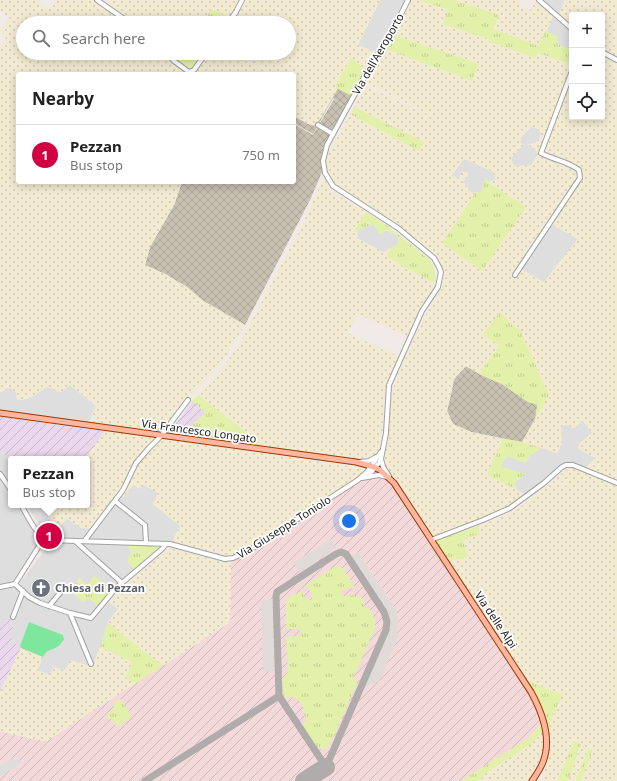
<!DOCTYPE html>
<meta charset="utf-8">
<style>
:root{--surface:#fff;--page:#f2f2f2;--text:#222;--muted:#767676;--line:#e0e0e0;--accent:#d10043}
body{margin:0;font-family:"Noto Sans",sans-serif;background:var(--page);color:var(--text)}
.controls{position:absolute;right:12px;top:12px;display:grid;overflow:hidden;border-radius:4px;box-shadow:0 2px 10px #0003}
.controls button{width:36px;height:36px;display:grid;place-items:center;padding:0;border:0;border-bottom:1px solid var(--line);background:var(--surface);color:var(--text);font:20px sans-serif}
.you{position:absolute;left:349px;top:521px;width:14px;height:14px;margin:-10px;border:3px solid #fff;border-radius:50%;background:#1a73e8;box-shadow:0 0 0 6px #1a73e833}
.badge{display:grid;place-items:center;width:26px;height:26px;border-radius:50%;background:var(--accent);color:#fff;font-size:13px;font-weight:700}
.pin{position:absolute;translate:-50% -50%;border:2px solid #fff;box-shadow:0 1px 4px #0006}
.popup{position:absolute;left:8px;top:456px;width:82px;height:52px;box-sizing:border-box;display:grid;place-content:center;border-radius:4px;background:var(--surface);filter:drop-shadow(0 1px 3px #0005);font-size:13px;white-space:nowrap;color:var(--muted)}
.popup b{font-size:15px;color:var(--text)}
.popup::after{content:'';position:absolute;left:50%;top:100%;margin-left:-8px;border:8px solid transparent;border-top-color:var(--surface)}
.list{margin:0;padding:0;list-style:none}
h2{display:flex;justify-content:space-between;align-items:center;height:52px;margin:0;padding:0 16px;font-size:17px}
h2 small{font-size:13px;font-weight:400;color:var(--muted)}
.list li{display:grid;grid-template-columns:26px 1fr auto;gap:12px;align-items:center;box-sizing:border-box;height:60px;padding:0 16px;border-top:1px solid var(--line)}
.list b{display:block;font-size:15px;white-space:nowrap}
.list p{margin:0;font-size:13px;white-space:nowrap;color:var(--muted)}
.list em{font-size:13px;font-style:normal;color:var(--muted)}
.icon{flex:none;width:22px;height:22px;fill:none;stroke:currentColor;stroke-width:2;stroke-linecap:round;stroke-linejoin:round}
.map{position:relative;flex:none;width:617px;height:781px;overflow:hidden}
.search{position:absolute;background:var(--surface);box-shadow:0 2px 10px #0003;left:16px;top:16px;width:280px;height:44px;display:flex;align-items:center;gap:10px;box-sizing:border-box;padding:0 14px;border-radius:22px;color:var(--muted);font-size:15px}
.panel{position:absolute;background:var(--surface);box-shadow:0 2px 10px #0003;left:16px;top:72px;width:280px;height:112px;border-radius:4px}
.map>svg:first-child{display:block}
.residential{fill:#dfdede}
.industrial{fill:url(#industrial-furrows)}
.military{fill:url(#military-furrows)}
.airport{fill:#e1dbd8}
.construction{fill:url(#construction-cross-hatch)}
.farmland{fill:url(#farmland-dots);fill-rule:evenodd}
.grass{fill:url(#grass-tufts)}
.pitch{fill:#7ee79d}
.parking{fill:#ddd}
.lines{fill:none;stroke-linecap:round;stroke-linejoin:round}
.taxiway{stroke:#b0acab;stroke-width:7}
.runway{stroke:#b0acab;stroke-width:18}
.minor-casing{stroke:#a2a2a2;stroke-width:6}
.major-casing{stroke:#9d3700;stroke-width:7}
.minor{stroke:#fff;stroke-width:4}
.major{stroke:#ffb69e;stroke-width:5}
.labels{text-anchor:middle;stroke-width:3.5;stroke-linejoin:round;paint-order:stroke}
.street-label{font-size:11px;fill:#212121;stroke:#fff}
.worship-label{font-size:11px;font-weight:bold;fill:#5b616d;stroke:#fff;text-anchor:start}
</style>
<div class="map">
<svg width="617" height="781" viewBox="0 0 617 781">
<defs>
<pattern id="industrial-furrows" width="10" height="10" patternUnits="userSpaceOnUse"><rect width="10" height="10" fill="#e9d8eb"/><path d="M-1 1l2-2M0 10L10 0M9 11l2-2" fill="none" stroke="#c8b9c9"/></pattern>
<pattern id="military-furrows" width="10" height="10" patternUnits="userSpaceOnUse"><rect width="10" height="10" fill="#f4d9da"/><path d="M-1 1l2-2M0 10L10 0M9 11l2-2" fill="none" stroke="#d1babb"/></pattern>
<pattern id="construction-cross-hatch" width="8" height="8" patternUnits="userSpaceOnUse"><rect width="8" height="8" fill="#c8c0b1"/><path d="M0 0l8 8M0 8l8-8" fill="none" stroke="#aca598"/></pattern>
<pattern id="farmland-dots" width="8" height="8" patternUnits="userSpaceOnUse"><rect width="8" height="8" fill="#f2ead1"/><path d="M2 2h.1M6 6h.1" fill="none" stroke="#cfc8b3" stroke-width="1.8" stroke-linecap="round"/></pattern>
<pattern id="grass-tufts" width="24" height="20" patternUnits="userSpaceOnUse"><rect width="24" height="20" fill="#e2f0a9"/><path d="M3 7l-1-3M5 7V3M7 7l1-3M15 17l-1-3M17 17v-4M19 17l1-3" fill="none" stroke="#c2ce91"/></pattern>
</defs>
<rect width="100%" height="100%" fill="#f2eae7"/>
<g class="residential">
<polygon points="380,0 407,0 378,53 358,45"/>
<polygon points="544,0 565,0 559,15"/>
<polygon points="553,16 572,33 572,50 556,44 547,31"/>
<polygon points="531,127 536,128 541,133 539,141 527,145 535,148 538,155 531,165 514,166 511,158 523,145 520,142 522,136"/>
<polygon points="464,159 492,171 496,180 489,182 486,178 481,192 472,193 463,182 469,173 459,178 451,176"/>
<polygon points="549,223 578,239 544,282 516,266"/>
<polygon points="373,224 396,235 399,240 397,245 383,252 357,238 358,230"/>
<polygon points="70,385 96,406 88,423 0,411 0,392 10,388 16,392 17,400 28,399 48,387 61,392"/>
<polygon points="583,421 593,433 579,444 579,449 595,458 586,468 569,463 527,495 518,491 514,483 526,474 500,467 507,456 526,463 529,456 541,448 557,453 562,443 561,427 566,425 574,428"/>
<polygon points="0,452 11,460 11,486 0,470"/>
<polygon points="0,478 11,494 11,505 21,505 42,537 43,545 21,576 13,583 0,586"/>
<polygon points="134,485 144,485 158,493 153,504 180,526 171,544 86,539 55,538 50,540 26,505 38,505 50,516 53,523 60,526 67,518 81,528 121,496 123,497"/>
<polygon points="56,542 75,543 77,547 121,585 114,592 94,577 87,585 79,578 88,598 100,607 91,617 45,603 34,597 25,589 20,583 47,547"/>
<polygon points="79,543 127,545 131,552 136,572 124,582"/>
<polygon points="15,587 32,601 43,607 88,621 94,620 109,602 118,609 109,620 104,633 105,635 93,665 89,666 71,660 64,672 49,675 37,670 44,654 50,650 59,647 64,641 63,635 29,622 20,647 12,641 11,634 13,627 10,620 0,621 0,590"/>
</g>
<g class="industrial">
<polygon points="192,401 206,412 182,436 166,434 182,416"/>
<polygon points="0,416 46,423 105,431 85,459 11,459 11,460 0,452"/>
<polygon points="10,620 13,627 11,634 12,641 20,646 21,648 0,691 0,621"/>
</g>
<polygon class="military" points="372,477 379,478 386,480 392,486 530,696 536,706 542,723 530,737 461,781 0,781 0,731 32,739 47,741 230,622 231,561 236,560 321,506 324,508 331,500 359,482"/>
<g class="airport">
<polygon points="331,539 336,548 300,573 294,562"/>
<polygon points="358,552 395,608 398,617 397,633 399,635 379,682 365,686 390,630 391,624 386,610 351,556"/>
<polygon points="272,599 274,671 263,672 261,600"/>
</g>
<g class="construction">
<polygon points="338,88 353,97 347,108 333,98 313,134 294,123 294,116 308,124 321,118"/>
<polygon points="334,99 348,109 328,145 322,172 310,200 245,325 202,300 187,287 165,274 145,265 150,247 174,205 182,182 294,182 294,124 313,135"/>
<polygon points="466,366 483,376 502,384 528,402 538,405 535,419 522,442 471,432 453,424 447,411 451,395 454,379"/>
</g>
<g class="farmland">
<polygon points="0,0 36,0 49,9 57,0 94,0 105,8 111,0 122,1 123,0 380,0 358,45 378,53 368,70 351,58 335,87 338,88 316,126 308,124 294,116 294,74 276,74 241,57 243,53 289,53 289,23 240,23 242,20 234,16 230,19 212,9 201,23 23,23 23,53 178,53 171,62 187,74 18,74 18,182 182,182 174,205 150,247 145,265 165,274 187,287 202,300 245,325 223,361 188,399 161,433 139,431 88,423 96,406 70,385 61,392 47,387 28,399 17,400 16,392 10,388 0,392 0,384 2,382 0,381 0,46 6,38 0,31 10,18 0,11"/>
<path d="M411,0H420L448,10L442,25L489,39L488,41L535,58L537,53L572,65V117H602V56L617,64V480L586,468L595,458L578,449L579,444L592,433L583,421L574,428L566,425L561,427L562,443L557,453L522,442L549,395L520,330L512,325L499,312V344L479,374L466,366L454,379L447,411L453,424L471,432L503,439L487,475L518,491L527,495L507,509L443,532L434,536L433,538L417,512L408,495L399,483L391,476L385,468L384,462L389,423V407L390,403L395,404L389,401L390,397L398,374L422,321L439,293L443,281L442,272L439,263L407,234L334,187L326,171L327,169L326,163L329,153L350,114L418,151L424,143L354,107L366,86L440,120L380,90L366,84L353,105L371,72L386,49L472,81L479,64L394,35ZM531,127L536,128L541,133L539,141L527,145L535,148L538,156L531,165L514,166L511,158L523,145L520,142L522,136ZM464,159L492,171L496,179L489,182L490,184L525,207L442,243L476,192L472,193L463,182L469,173L462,171L459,178L451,176ZM549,223L578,239L544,282L516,267Z"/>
<polygon points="454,0 520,0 519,6 529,11 537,0 553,16 547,31 544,31 540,46 493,29 498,15"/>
<polygon points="565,0 617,0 617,59 602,50 602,15 572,15 572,26 559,15"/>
<polygon points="206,53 223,53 240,61 242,59 273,74 190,74"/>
<polygon points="324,177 331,191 366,212 354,230 358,233 357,238 383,252 391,248 387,257 435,284 434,288 424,301 382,275 425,302 418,315 408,336 357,314 348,333 398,356 387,385 384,400 383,428 377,457 366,461 268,449 198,395 217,375 237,348 301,228"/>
<polygon points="105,431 161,437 295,458 360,468 363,471 358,478 246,550 234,556 226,558 171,544 180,526 153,504 158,493 144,485 139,489 134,485 123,497 121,496 95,529 81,528 67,519 60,526 53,523 50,516 38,505 87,505 87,459 85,459"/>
<polygon points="571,466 617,484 617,527 615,531 617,532 617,633 599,625 617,634 617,781 581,781 593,750 589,748 575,781 568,781 581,745 574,741 558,781 540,781 546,767 549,750 548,727 562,695 526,680 448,561 466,558 467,555 463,539 480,534 478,526 505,516 516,510 555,480 579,492 555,479"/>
<polygon points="170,548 216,560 231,561 230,622 163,666 108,623 118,609 109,602 125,585"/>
<polygon points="100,647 132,662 126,678 136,683 47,741 32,739 0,731 0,691 21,648 43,657 37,670 49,675 54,667 64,671 71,660 89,666 93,665"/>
<polygon points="544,729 545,744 541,765 534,781 478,781 486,773 531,744"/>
</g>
<g class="grass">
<polygon points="420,0 454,0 499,15 493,29 539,46 545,31 558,37 557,44 572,50 572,65 538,53 535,58 488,41 489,39 442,24 448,10"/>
<polygon points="212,9 232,19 229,23 201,23"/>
<polygon points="394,35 479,64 472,81 386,49"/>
<polygon points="178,53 206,53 193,72 190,74 187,74 171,62"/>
<polygon points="351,58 368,70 353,97 335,87"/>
<polygon points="354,107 424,142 419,151 350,114"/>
<polygon points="486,177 490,184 526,207 482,271 442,243 476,192 481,192"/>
<path d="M366,212L389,227L431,261C435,269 436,275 435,284L387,257L391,248L397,245L399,240L396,235L387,230L380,235L373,224L358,230V233L354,231Z"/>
<polygon points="500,312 512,325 520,330 549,395 535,419 537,405 528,402 502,384 479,374 499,345 483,335"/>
<polygon points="198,395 268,449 182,436 205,412 192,401"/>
<polygon points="503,439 522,442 541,448 529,456 526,463 506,456 501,467 526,474 514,483 517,490 487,475"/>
<polygon points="478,526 480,534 463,539 467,555 466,558 448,561 435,541"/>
<polygon points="127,545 164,547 136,572 127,561 131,553"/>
<path d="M336,566L343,568L355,588L343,589L341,594H343V596L356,595L357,597H361L364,602L363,604L364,607L369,608C373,615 376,620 375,628L354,676L357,683L329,747C316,756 308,734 302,725L307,719L304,715C305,704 296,694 285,698L283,695L282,679L288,672L286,637L299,636L301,634L299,629H286V601L292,595H294L302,591L307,600L309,599L310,600L312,599V597L313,596L306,585Z"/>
<polygon points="94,576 114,592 100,607 88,598 83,602 71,592 79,578 87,585"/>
<polygon points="108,623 163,666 136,683 126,678 132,662 100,647 105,635 104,633"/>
<polygon points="526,680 562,695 548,727 545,713"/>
<polygon points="121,699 132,717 117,727 111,718 108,719 106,715 115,709 113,704"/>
<polygon points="541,723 542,723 544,729 531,744 486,773 478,781 461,781 530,737"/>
<polygon points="574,741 581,744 568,781 558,781"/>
<polygon points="589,748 593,750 581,781 575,781"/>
</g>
<path class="pitch" d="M29,622L63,635L64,640C62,642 61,644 59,646C54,650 46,649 43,657L21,648L20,646Z"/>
<polygon class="parking" points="12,758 14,760 18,758 21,763 0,777 0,766"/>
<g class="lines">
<g class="taxiway">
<polyline points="279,696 276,596 277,592 336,554 341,552 346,554 384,612 387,622 386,630 326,767"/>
<polyline points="145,781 279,696 326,767"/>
</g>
<polyline class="runway" points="304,781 326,767"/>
<defs>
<g id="minor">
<polyline points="97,0 130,23"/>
<polyline points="539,0 572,29"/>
<polyline points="228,23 236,12 242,0"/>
<polyline points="602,52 617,60"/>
<polyline points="167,53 174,61 189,72 194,70 206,53"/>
<polyline points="318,125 333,134"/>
<path d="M515,275L580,178L579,170C567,161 554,160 541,153L572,71"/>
<polyline points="360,462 369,461 376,457"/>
<polyline points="0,474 11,490"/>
<polyline points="368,476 379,463 381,459"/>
<polyline points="389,476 383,467 381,459 386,433 389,385 422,311 438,287 441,272 439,267 434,258 398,228 333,186 325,173 323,161 327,145 368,70 392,32 408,0"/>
<polyline points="362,478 379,475 387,477"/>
<polyline points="115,501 145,525 146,543"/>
<path d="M21,505C28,516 35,535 49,540"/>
<polyline points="85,540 123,490 136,463 149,448 161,436 188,400"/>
<polyline points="431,540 483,520 510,508 544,483 562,467 566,465 573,465 617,483"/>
<polyline points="75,541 122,583"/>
<polyline points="15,584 41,543 46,540 170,544 225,559 233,558 248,551 358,480 367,472 381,452"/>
<polyline points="15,584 29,597 40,603 70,613 91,664"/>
<polyline points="0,587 15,584"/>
<polyline points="49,606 60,593"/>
<polyline points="70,613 91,618 116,588 162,549 166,544"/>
<polyline points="13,617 23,591"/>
</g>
<path id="major" d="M0,413L356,462L371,466L380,470L394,483L531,692C542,712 552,739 543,762C541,768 536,775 532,781"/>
</defs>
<use href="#minor" class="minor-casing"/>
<use href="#major" class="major-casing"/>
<use href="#minor" class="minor"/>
<use href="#major" class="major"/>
</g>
<defs>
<symbol id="church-disc" viewBox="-11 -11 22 22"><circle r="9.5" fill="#6b7280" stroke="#fff"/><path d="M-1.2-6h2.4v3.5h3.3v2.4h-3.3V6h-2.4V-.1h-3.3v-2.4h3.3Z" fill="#fff"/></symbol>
</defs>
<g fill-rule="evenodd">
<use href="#church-disc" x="30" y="577" width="22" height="22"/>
</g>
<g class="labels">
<g class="street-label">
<text transform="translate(378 54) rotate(-60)" y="4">Via dell'Aeroporto</text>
<text transform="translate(199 431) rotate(8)" y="4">Via Francesco Longato</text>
<text transform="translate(284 527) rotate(-32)" y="4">Via Giuseppe Toniolo</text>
<text transform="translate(496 620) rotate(56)" y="4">Via delle Alpi</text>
</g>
<g class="worship-label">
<text x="55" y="592">Chiesa di Pezzan</text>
</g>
</g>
</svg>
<div class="controls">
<button>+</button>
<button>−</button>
<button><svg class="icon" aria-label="locate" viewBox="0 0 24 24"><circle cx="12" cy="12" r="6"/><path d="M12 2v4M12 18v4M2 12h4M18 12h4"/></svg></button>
</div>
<div class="you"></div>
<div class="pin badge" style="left:49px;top:536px">1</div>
<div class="popup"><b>Pezzan</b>Bus stop</div>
<div class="search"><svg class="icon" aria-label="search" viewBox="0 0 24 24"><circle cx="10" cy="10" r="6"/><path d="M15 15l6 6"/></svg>Search here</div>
<section class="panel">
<h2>Nearby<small></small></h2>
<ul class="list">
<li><span class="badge">1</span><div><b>Pezzan</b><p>Bus stop</p></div><em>750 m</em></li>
</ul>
</section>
</div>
